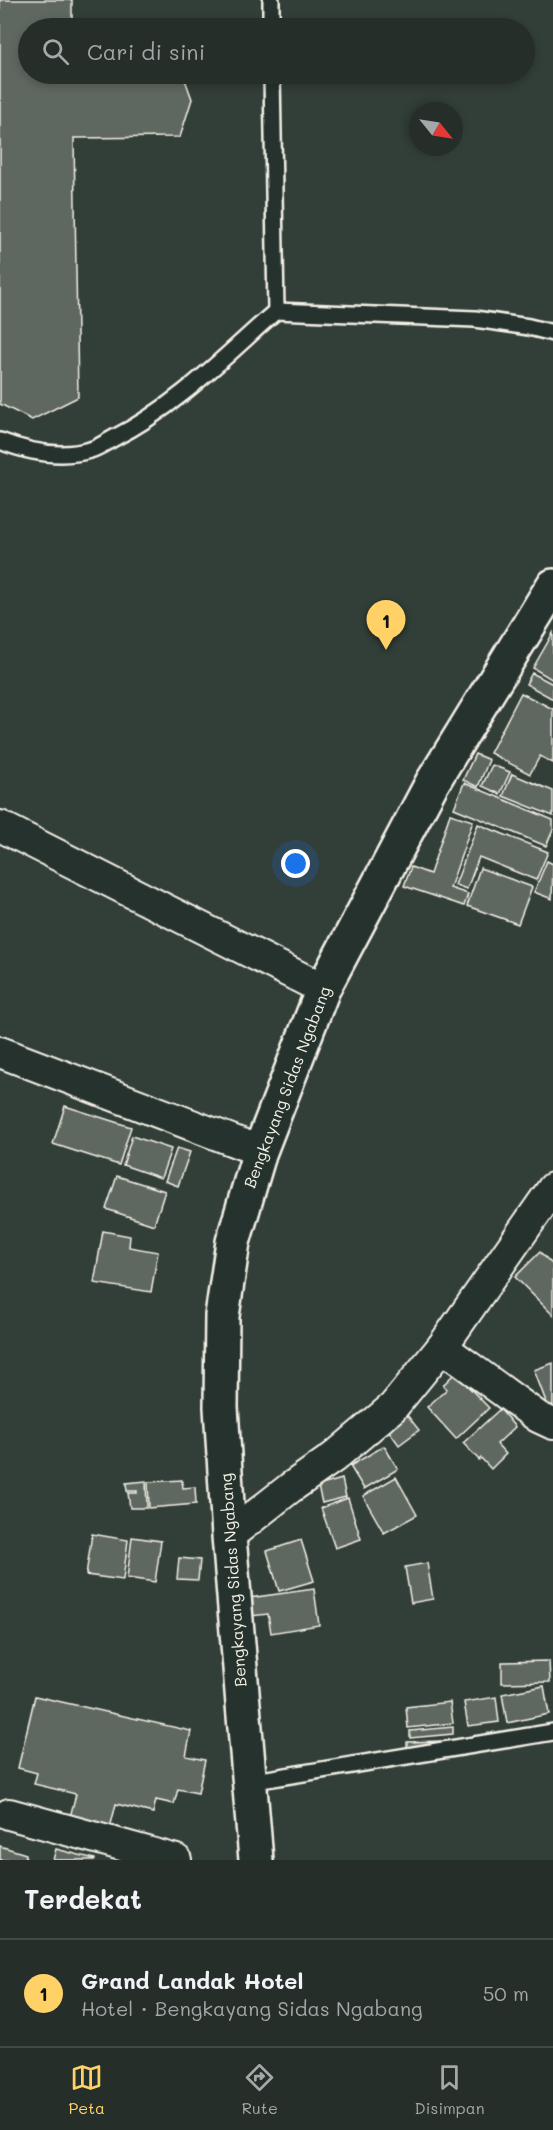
<!DOCTYPE html>
<html lang="id">
<meta charset="utf-8">
<style>
:root{--surface:#262e2a;--page:#323a36;--text:#f1f3f6;--muted:#a4a8a8;--line:#424a47;--accent:#ffd166}
body{margin:0;font-family:Mali,sans-serif;background:var(--page);color:var(--text)}
.compass{position:absolute;left:409px;top:102px;width:54px;height:54px;border-radius:50%;background:var(--surface);box-shadow:0 3px 9px #0003;rotate:120deg}
.you{position:absolute;left:296px;top:864px;width:21px;height:21px;margin:-15px;border:4px solid #fff;border-radius:50%;background:#1a73e8;box-shadow:0 0 0 9px #1a73e833}
.badge{display:grid;place-items:center;width:39px;height:39px;border-radius:50%;background:var(--accent);color:#111;font-size:20px;font-weight:700}
.pin{position:absolute;translate:-50% -50px;filter:drop-shadow(0 2px 3px #0008)}
.pin::after{content:'';position:absolute;top:32px;width:21px;height:18px;background:inherit;clip-path:polygon(0 0,100% 0,50% 100%)}
.list{margin:0;padding:0;list-style:none}
h2{display:flex;justify-content:space-between;align-items:center;height:78px;margin:0;padding:0 24px;font-size:26px}
h2 small{font-size:20px;font-weight:400;color:var(--muted)}
.list li{display:grid;grid-template-columns:39px 1fr auto;gap:18px;align-items:center;box-sizing:border-box;height:108px;padding:0 24px;border-top:2px solid var(--line)}
.list b{display:block;font-size:22px;white-space:nowrap}
.list p{margin:0;font-size:20px;white-space:nowrap;color:var(--muted)}
.list em{font-size:20px;font-style:normal;color:var(--muted)}
.icon{flex:none;width:33px;height:33px;fill:none;stroke:currentColor;stroke-width:2;stroke-linecap:round;stroke-linejoin:round}
.map{position:relative;flex:none;width:553px;height:1860px;overflow:hidden}
.search{position:absolute;background:var(--surface);box-shadow:0 3px 9px #0003;left:18px;right:18px;top:18px;height:66px;display:flex;align-items:center;gap:15px;box-sizing:border-box;padding:0 21px;border-radius:33px;color:var(--muted);font-size:22px}
.sheet{height:186px;background:var(--surface)}
nav{display:flex;justify-content:space-around;align-items:center;box-sizing:border-box;height:84px;border-top:2px solid var(--line);background:var(--surface);font-size:16px;color:var(--muted)}
nav a{display:grid;justify-items:center;gap:3px}
nav .on{color:var(--accent)}
.map>svg:first-child{display:block}
.building{fill:#5f6861;stroke:#f4f1e8;stroke-width:1.5}
.lines{fill:none;stroke-linecap:round;stroke-linejoin:round}
.service-casing{stroke:#f4f1e8;stroke-width:20}
.minor-casing{stroke:#f4f1e8;stroke-width:34}
.trunk-casing{stroke:#f4f1e8;stroke-width:38}
.service{stroke:#26332d;stroke-width:15}
.minor{stroke:#26332d;stroke-width:30}
.trunk{stroke:#26332d;stroke-width:33}
.labels{text-anchor:middle;stroke-width:6;stroke-linejoin:round;paint-order:stroke}
.street-label{font-size:16px;fill:#f4f1e8;stroke:#26332d}
</style>
<div class="map">
<svg width="553" height="1860" viewBox="0 0 553 1860">
<rect width="100%" height="100%" fill="#323e38"/>
<filter id="ink" filterUnits="userSpaceOnUse"><feTurbulence type="fractalNoise" baseFrequency=".0167" numOctaves="2"/><feDisplacementMap in="SourceGraphic" scale="12" xChannelSelector="R" yChannelSelector="G"/><feConvolveMatrix kernelMatrix="1 2 1 2 8 2 1 2 1" color-interpolation-filters="sRGB"/></filter>
<g filter="url(#ink)">
<g class="building">
<polygon points="0,0 72,0 72,28 28,28 28,74 183,74 192,99 180,137 74,138 78,397 32,420 0,404"/>
<polygon points="553,633 553,680 533,668"/>
<polygon points="532,673 553,684 553,699 526,684"/>
<polygon points="521,693 553,709 553,763 540,756 530,774 490,753"/>
<polygon points="475,754 489,760 478,787 463,780"/>
<polygon points="492,765 510,772 500,794 482,786"/>
<polygon points="512,774 553,791 553,816 503,796"/>
<polygon points="464,783 553,820 553,830 546,846 454,808"/>
<polygon points="450,814 473,821 450,888 468,894 464,906 404,886 411,867 430,874"/>
<polygon points="478,824 548,852 536,880 479,857 467,889 455,885"/>
<polygon points="547,861 553,864 552,899 534,892"/>
<polygon points="480,868 532,887 518,924 467,906"/>
<polygon points="65,1106 131,1127 119,1165 53,1144"/>
<polygon points="132,1136 171,1149 161,1178 123,1165"/>
<polygon points="177,1148 190,1152 178,1186 165,1181"/>
<polygon points="117,1176 165,1191 154,1225 106,1209"/>
<polygon points="103,1231 130,1236 129,1247 158,1252 151,1292 94,1283"/>
<polygon points="540,1252 553,1265 553,1315 515,1277"/>
<polygon points="553,1363 553,1405 548,1407 534,1370"/>
<polygon points="455,1373 489,1408 456,1439 427,1407 447,1389 443,1385"/>
<polygon points="500,1409 515,1427 497,1444 506,1454 491,1469 481,1458 479,1460 463,1443"/>
<polygon points="403,1410 419,1430 399,1445 384,1424"/>
<polygon points="384,1446 398,1469 364,1489 350,1466"/>
<polygon points="396,1477 417,1515 384,1533 363,1496"/>
<polygon points="342,1479 346,1497 322,1503 318,1486"/>
<polygon points="182,1480 183,1488 195,1487 196,1504 149,1508 148,1482"/>
<polygon points="146,1481 147,1508 130,1508 128,1493 137,1493 137,1491 127,1491 126,1483"/>
<polygon points="348,1498 361,1539 335,1548 321,1508"/>
<polygon points="92,1534 128,1540 123,1580 86,1575"/>
<polygon points="132,1537 161,1541 155,1582 127,1578"/>
<polygon points="301,1540 314,1581 279,1591 267,1551"/>
<polygon points="179,1558 200,1560 198,1580 177,1579"/>
<polygon points="427,1563 433,1599 411,1603 405,1567"/>
<polygon points="314,1589 319,1625 271,1633 268,1614 251,1616 249,1598"/>
<polygon points="549,1661 550,1682 502,1683 502,1662"/>
<polygon points="544,1686 549,1714 507,1723 502,1694"/>
<polygon points="35,1696 191,1731 186,1756 205,1760 198,1793 178,1789 174,1804 156,1800 153,1813 116,1804 110,1828 70,1817 76,1794 34,1784 37,1773 18,1768"/>
<polygon points="496,1697 499,1722 468,1726 464,1702"/>
<polygon points="450,1702 453,1723 408,1728 406,1707"/>
<polygon points="453,1727 453,1734 410,1738 410,1731"/>
<polygon points="442,1741 442,1746 407,1747 407,1742"/>
<polygon points="0,1846 26,1854 25,1860 0,1860"/>
<polygon points="56,1849 95,1859 95,1860 53,1860"/>
</g>
<g class="lines">
<defs>
<g id="service">
<polyline points="271,0 271,28"/>
<polyline points="272,74 276,311"/>
<path d="M0,441C28,452 59,459 90,450C98,448 106,442 114,438C176,407 225,356 276,311L475,319L529,327L553,333"/>
<polyline points="249,1782 553,1732"/>
</g>
<g id="minor">
<polyline points="0,826 323,989"/>
<polyline points="0,1052 260,1151"/>
<polyline points="442,1347 538,1417 553,1424"/>
<polyline points="229,1536 290,1488 334,1457 393,1407 442,1347 553,1188"/>
<polyline points="9,1814 176,1860"/>
</g>
<polyline id="trunk" points="256,1860 229,1536 221,1407 222,1316 233,1242 260,1151 323,989 432,783 553,586"/>
</defs>
<use href="#service" class="service-casing"/>
<use href="#minor" class="minor-casing"/>
<use href="#trunk" class="trunk-casing"/>
<use href="#service" class="service"/>
<use href="#minor" class="minor"/>
<use href="#trunk" class="trunk"/>
</g>
</g>
<g class="labels">
<g class="street-label">
<text transform="translate(287 1087) rotate(-69)" y="6">Bengkayang Sidas Ngabang</text>
<text transform="translate(233 1580) rotate(-94)" y="6">Bengkayang Sidas Ngabang</text>
</g>
</g>
</svg>
<svg class="compass" viewBox="-18 -18 36 36"><path d="M0-13l5 13h-10z" fill="#e53935"/><path d="M0 13l5-13h-10z" fill="#a4a8a8"/></svg>
<div class="you"></div>
<div class="pin badge" style="left:386px;top:650px">1</div>
<div class="search"><svg class="icon" aria-label="search" viewBox="0 0 24 24"><circle cx="10" cy="10" r="6"/><path d="M15 15l6 6"/></svg>Cari di sini</div>
</div>
<section class="sheet">
<h2>Terdekat<small></small></h2>
<ul class="list">
<li><span class="badge">1</span><div><b>Grand Landak Hotel</b><p>Hotel · Bengkayang Sidas Ngabang</p></div><em>50 m</em></li>
</ul>
</section>
<nav>
<a class="on"><svg class="icon" aria-label="map" viewBox="0 0 24 24"><path d="M3 6l6-2 6 2 6-2v14l-6 2-6-2-6 2zM9 4v14M15 6v14"/></svg>Peta</a>
<a><svg class="icon" aria-label="directions" viewBox="0 0 24 24"><path d="M12 3l9 9-9 9-9-9zM9 14v-3h6M13 9l2 2-2 2"/></svg>Rute</a>
<a><svg class="icon" aria-label="saved" viewBox="0 0 24 24"><path d="M7 4h10v16l-5-4-5 4z"/></svg>Disimpan</a>
</nav>
